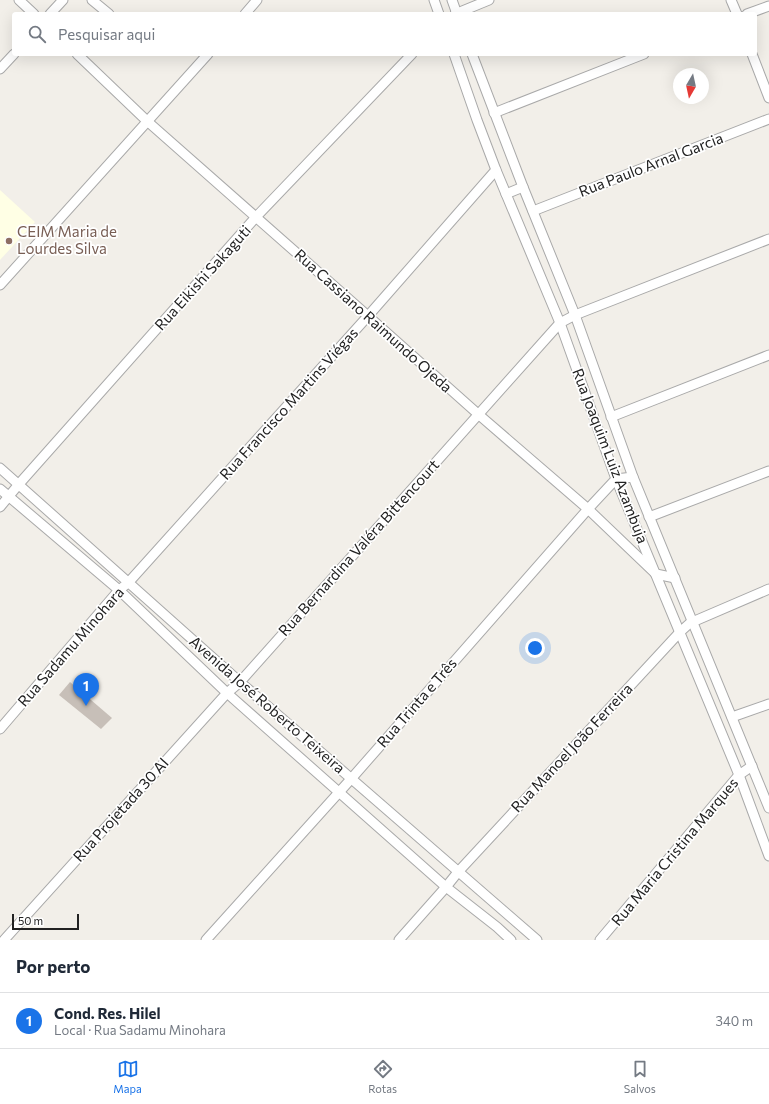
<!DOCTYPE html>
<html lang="pt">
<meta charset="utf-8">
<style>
:root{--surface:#fff;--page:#f6f6f7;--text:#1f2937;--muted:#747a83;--line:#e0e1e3;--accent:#1a73e8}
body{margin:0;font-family:Commissioner,sans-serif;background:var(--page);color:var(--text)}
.compass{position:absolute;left:673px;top:68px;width:36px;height:36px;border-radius:50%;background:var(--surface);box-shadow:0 4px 16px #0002;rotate:189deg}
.scale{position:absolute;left:12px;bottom:10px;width:67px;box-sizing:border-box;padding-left:4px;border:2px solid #222;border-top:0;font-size:11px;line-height:14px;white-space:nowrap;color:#222;-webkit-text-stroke:3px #fff;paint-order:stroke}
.you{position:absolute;left:535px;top:648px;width:14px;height:14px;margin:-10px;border:3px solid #fff;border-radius:50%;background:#1a73e8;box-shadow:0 0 0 6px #1a73e833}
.badge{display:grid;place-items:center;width:26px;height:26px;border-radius:50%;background:var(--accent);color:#fff;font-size:13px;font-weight:700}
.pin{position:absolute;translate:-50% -33px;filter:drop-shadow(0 1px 2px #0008)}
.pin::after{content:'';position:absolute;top:21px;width:14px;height:12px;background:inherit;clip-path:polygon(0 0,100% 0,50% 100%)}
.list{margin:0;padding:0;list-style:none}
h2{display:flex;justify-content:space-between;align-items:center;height:52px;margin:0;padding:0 16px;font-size:17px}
h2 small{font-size:13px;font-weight:400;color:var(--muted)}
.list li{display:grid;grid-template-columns:26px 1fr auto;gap:12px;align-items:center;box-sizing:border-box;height:56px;padding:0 16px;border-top:1px solid var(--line)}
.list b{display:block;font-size:15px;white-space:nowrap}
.list p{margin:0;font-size:13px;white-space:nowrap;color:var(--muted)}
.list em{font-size:13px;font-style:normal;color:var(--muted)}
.icon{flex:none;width:22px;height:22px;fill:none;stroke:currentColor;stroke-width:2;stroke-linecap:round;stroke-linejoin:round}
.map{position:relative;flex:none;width:769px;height:940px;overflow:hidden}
.search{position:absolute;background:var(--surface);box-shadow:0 4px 16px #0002;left:12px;right:12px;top:12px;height:44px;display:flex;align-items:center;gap:10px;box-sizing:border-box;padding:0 14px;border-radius:4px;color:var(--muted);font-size:15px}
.sheet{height:108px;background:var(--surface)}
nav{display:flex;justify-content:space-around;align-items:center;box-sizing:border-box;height:56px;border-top:1px solid var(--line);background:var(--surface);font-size:11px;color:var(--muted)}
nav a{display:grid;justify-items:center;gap:2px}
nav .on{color:var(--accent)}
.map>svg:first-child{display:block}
.education{fill:#ffffe5}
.building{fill:#c7bfb8}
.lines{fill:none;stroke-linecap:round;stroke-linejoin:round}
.minor-casing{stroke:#a9a9a9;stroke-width:11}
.minor{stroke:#fff;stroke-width:9}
.education-dot{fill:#8d6e63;stroke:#fff;stroke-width:1.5}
.labels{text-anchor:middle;stroke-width:3.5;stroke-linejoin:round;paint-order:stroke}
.street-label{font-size:15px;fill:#222;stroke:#fff}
.education-label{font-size:15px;fill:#785e54;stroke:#fff;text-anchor:start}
</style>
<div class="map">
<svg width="769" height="940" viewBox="0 0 769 940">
<rect width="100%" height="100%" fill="#f2efe9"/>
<polygon class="education" points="0,190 35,222 0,260"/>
<polygon class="building" points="70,682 112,718 101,729 59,695"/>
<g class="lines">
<defs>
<g id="minor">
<polyline points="19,0 34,14"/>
<polyline points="92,0 109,14"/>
<polyline points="434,0 439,14"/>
<polyline points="452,0 457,14"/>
<polyline points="731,0 737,14"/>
<polyline points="50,14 63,0"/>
<polyline points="245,14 257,0"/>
<polyline points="455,14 489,0"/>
<polyline points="747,14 769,6"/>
<polyline points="77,54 147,121 368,316 478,414 588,509 656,574 675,578"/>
<polyline points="454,54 477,120 496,170 560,323 616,479 739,775 769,856"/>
<polyline points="472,54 523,187 575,315 633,477 769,808"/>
<polyline points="752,54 769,98"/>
<polyline points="0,69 14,54"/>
<polyline points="494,113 644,54"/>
<polyline points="506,194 523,187"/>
<polyline points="533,211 769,119"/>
<polyline points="0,285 208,54"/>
<polyline points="611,417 769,355"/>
<polyline points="0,468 240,682 537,940"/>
<polyline points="0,489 119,590 227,693 446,887 497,927 511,940"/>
<polyline points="0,507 19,484 256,217 412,54"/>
<polyline points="649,517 769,471"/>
<polyline points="732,717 769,704"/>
<polyline points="0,729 119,590 128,583 368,316 496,170"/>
<polyline points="4,940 227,693 240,682 560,323 575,315 769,239"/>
<polyline points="206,940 351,779 588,509 616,479 633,477"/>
<polyline points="399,940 446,887 458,872 680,632 690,623 769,589"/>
<polyline points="600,940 739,775 752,766"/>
</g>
</defs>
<use href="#minor" class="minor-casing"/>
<use href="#minor" class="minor"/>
</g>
<circle class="education-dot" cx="9" cy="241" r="4"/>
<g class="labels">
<g class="street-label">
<text transform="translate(651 165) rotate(-21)" y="5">Rua Paulo Arnal Garcia</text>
<text transform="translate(203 278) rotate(-48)" y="5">Rua Eikishi Sakaguti</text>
<text transform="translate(373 321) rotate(42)" y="5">Rua Cassiano Raimundo Ojeda</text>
<text transform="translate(289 404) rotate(-48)" y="5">Rua Francisco Martins Viégas</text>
<text transform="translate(610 456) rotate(69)" y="5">Rua Joaquim Luiz Azambuja</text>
<text transform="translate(359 548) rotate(-48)" y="5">Rua Bernardina Valéra Bittencourt</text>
<text transform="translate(71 647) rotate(-49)" y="5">Rua Sadamu Minohara</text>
<text transform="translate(417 703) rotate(-49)" y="5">Rua Trinta e Três</text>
<text transform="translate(267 705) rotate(41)" y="5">Avenida José Roberto Teixeira</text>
<text transform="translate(572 748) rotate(-47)" y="5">Rua Manoel João Ferreira</text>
<text transform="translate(121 810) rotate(-48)" y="5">Rua Projetada 30 AI</text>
<text transform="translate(675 852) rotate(-50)" y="5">Rua Maria Cristina Marques</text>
</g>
<g class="education-label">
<text x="17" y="237">CEIM Maria de<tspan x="17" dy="17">Lourdes Silva</tspan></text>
</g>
</g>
</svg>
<svg class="compass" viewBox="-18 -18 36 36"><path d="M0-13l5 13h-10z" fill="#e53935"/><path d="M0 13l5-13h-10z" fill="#747a83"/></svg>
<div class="scale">50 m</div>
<div class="you"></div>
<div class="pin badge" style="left:86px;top:706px">1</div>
<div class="search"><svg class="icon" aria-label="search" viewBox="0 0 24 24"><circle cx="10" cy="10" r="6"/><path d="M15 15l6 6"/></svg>Pesquisar aqui</div>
</div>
<section class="sheet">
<h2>Por perto<small></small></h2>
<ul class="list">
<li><span class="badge">1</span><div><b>Cond. Res. Hilel</b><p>Local · Rua Sadamu Minohara</p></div><em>340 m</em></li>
</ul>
</section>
<nav>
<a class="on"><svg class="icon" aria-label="map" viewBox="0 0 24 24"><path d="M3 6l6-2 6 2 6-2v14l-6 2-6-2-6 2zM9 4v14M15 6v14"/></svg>Mapa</a>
<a><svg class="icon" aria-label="directions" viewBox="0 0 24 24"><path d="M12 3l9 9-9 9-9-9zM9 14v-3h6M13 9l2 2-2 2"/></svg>Rotas</a>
<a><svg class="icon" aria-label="saved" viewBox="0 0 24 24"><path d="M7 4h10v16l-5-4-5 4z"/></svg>Salvos</a>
</nav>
